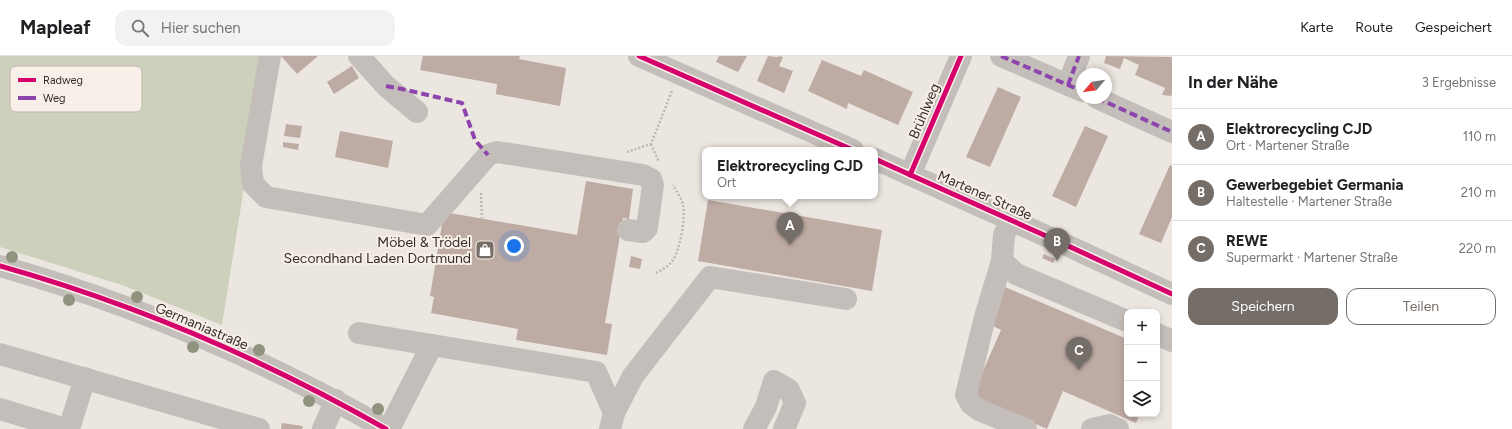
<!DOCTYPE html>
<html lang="de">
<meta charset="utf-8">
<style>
:root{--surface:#fff;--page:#f2f2f2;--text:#202124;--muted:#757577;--line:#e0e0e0;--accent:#746d68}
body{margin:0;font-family:Figtree,sans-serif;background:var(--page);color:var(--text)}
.controls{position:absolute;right:12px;bottom:12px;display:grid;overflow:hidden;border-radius:8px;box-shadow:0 2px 6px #0003}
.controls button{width:36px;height:36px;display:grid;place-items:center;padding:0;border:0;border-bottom:1px solid var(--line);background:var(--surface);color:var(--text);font:20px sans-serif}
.compass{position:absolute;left:1076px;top:12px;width:36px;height:36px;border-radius:50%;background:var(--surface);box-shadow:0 2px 6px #0003;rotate:241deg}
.you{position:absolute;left:514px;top:190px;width:14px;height:14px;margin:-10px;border:3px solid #fff;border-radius:50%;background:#1a73e8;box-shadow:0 0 0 6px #1a73e833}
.badge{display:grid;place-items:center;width:26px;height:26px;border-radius:50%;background:var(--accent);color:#fff;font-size:13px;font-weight:700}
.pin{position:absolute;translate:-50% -33px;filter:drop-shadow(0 1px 2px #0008)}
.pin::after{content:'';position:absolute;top:21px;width:14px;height:12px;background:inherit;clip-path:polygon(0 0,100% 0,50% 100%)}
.popup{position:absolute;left:702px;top:91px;width:176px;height:52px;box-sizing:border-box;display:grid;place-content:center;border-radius:8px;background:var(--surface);filter:drop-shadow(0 1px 3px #0005);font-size:13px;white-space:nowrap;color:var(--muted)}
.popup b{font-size:15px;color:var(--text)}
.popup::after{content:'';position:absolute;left:50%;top:100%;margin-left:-8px;border:8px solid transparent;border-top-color:var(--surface)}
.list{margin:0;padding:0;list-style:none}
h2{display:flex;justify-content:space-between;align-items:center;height:52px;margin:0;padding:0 16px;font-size:17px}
h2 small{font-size:13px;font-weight:400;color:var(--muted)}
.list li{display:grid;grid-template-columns:26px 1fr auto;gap:12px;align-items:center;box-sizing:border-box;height:56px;padding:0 16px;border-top:1px solid var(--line)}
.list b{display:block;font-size:15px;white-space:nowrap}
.list p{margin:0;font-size:13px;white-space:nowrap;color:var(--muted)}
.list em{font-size:13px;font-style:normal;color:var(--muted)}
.actions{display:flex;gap:8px;padding:12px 16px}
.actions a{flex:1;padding:9px 0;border:1px solid var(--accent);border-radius:12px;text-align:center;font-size:14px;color:var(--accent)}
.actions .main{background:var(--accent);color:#fff}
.icon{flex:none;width:22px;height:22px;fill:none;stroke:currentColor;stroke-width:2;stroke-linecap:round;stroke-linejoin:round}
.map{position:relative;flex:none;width:1172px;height:373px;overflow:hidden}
header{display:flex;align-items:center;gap:24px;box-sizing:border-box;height:56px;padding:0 20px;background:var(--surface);border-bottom:1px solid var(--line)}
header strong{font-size:19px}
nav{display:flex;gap:22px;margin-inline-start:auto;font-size:14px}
.search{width:280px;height:36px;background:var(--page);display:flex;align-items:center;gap:10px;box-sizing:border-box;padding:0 14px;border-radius:12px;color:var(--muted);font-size:15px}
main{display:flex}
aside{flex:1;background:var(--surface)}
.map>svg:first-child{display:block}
.green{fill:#cdd0bb}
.building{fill:#beaba3}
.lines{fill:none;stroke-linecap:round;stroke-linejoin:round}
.path{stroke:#bdb7b2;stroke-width:2.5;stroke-dasharray:2 2;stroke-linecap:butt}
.minor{stroke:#c4beba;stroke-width:22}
.quiet{stroke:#8e44ad;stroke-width:4;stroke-dasharray:8 4;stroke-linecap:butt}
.cycleway-casing{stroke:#f8f0e8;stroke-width:8}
.cycleway{stroke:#d6006c;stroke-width:5}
.tree{fill:#90947e}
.labels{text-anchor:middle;stroke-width:4;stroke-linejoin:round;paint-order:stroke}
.street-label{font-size:14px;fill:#342c28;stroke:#f8f0e8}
.poi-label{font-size:14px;fill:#342c28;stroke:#f8f0e8;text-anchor:end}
.key{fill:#f8f0e8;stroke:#bdb5ae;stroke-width:1}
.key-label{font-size:11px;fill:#342c28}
</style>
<header>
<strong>Mapleaf</strong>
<div class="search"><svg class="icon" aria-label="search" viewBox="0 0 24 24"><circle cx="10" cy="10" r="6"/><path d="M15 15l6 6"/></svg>Hier suchen</div>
<nav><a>Karte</a><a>Route</a><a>Gespeichert</a></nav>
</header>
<main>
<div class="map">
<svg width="1172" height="373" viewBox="0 0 1172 373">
<rect width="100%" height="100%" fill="#ece6e0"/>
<polygon class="green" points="0,0 265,0 222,269 125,230 0,191"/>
<g class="building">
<polygon points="281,0 318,0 297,18"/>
<polygon points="423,0 520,0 519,3 566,12 560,50 496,38 497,28 420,14"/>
<polygon points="719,0 747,0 738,16 716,6"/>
<polygon points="768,0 777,1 780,0 783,1 779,10 793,15 784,37 757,25"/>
<polygon points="1106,0 1172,1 1172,37 1171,40 1162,39 1165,32 1135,19 1139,9 1124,2 1120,13 1104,7"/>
<polygon points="822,4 861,20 864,14 913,36 898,69 848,47 847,53 808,35"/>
<polygon points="352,10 359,22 334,38 327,26"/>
<polygon points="998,31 1021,41 990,111 966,101"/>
<polygon points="286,68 302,70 300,82 284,80"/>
<polygon points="1085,70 1108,80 1076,151 1052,140"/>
<polygon points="340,75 393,85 388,112 335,101"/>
<polygon points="283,86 299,88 298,94 283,91"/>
<polygon points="1170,109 1172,110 1172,161 1161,187 1139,178"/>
<polygon points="586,125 633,133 629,163 623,162 605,267 612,268 607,299 516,284 518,273 431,257 434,241 430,240 444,156 577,179"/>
<polygon points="708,144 882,174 872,235 698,205"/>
<polygon points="1044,198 1055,203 1053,207 1042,202"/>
<polygon points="631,200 642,203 640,213 629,211"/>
<polygon points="1005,231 1127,283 1127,358 1140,358 1136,367 1063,335 1047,373 972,340 1001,274 989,268"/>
<polygon points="282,367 303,370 302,373 281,373"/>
</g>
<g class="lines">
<g class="path">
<polyline points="651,88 659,106"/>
<polyline points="627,96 651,88 672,35"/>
<polyline points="481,137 482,162"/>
<path d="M656,217C662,214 669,210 673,204C680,193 686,161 683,149C682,142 676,135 673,129"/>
</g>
<g class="minor">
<polyline points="270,0 251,110 253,128 266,141 427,169 488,99 497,96 643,119 651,123 653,129 647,172 643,176 628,174"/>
<polyline points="359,0 386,30 417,56"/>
<polyline points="639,0 853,94"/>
<polyline points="1001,0 1082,35"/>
<polyline points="1068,29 1079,0"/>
<polyline points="1097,42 1172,76"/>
<polyline points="875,103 1064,188 1172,238"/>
<polyline points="910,119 961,0"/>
<polyline points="1011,164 1004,179 1002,205 1016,218 1127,265"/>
<polyline points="1002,205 985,261 966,339 971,348 979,354 1026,373"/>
<path d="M0,210C135,248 265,304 386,373"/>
<polyline points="359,277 596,316 614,357 610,373"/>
<polyline points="1157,278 1172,285"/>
<polyline points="0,298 259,373"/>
<polyline points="0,353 66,373"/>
<polyline points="614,357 633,320 710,221 846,243"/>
<polyline points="69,373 85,322"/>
<polyline points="323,373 336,344"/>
<polyline points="389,373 432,289"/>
<polyline points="754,373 766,351 774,325 789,334 795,347 784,373"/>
<polyline points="1092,373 1110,369 1118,373"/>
</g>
<g class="quiet">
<polyline points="1001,0 1082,35"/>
<polyline points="1068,29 1079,0"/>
<polyline points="386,30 402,33 462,47 475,84 488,99"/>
<polyline points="1097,42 1172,76"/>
</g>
<defs>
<g id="cycleway">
<polyline points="639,0 853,94"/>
<polyline points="875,103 1064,188 1172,238"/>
<polyline points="910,119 961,0"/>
<path d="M0,210C135,248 265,304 386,373"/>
</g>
</defs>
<use href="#cycleway" class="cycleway-casing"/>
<use href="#cycleway" class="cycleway"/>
</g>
<g class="tree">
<circle cx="12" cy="201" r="6"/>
<circle cx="137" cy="241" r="6"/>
<circle cx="69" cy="244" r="6"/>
<circle cx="193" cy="291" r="6"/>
<circle cx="259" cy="294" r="6"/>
<circle cx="309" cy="345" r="6"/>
<circle cx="378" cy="353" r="6"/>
</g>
<defs>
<symbol id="shop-square" viewBox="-11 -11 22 22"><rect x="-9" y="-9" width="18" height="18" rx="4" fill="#746d68" stroke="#f8f0e8"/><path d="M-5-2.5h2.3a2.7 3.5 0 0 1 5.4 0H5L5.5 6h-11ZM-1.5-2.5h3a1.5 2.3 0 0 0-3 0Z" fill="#fff"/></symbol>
</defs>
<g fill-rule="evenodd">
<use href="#shop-square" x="474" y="183" width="22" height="22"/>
</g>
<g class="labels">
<g class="street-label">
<text transform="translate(924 55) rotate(-67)" y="5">Brühlweg</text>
<text transform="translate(985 139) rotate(24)" y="5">Martener Straße</text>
<text transform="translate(202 270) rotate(23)" y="5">Germaniastraße</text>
</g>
<g class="poi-label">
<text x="471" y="191">Möbel &amp; Trödel<tspan x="471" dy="16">Secondhand Laden Dortmund</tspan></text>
</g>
</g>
<rect x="10" y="10" width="132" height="46" rx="6" class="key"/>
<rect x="18" y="22" width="18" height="4" fill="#d6006c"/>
<rect x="18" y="40" width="18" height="4" fill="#8e44ad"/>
<g class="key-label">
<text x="43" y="28">Radweg</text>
<text x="43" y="46">Weg</text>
</g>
</svg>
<div class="controls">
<button>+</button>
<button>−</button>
<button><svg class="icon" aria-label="layers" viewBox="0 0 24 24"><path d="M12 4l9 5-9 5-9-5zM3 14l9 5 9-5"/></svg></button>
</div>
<svg class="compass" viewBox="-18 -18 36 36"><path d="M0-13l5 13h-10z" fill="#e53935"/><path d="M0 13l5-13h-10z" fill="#757577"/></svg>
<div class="you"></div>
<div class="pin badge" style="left:790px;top:189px">A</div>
<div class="popup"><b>Elektrorecycling CJD</b>Ort</div>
<div class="pin badge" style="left:1057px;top:205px">B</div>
<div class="pin badge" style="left:1079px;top:314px">C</div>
</div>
<aside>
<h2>In der Nähe<small>3 Ergebnisse</small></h2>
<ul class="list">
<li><span class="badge">A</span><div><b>Elektrorecycling CJD</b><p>Ort · Martener Straße</p></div><em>110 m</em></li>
<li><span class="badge">B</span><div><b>Gewerbegebiet Germania</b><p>Haltestelle · Martener Straße</p></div><em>210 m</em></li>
<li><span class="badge">C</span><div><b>REWE</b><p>Supermarkt · Martener Straße</p></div><em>220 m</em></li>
</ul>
<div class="actions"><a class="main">Speichern</a><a>Teilen</a></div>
</aside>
</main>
